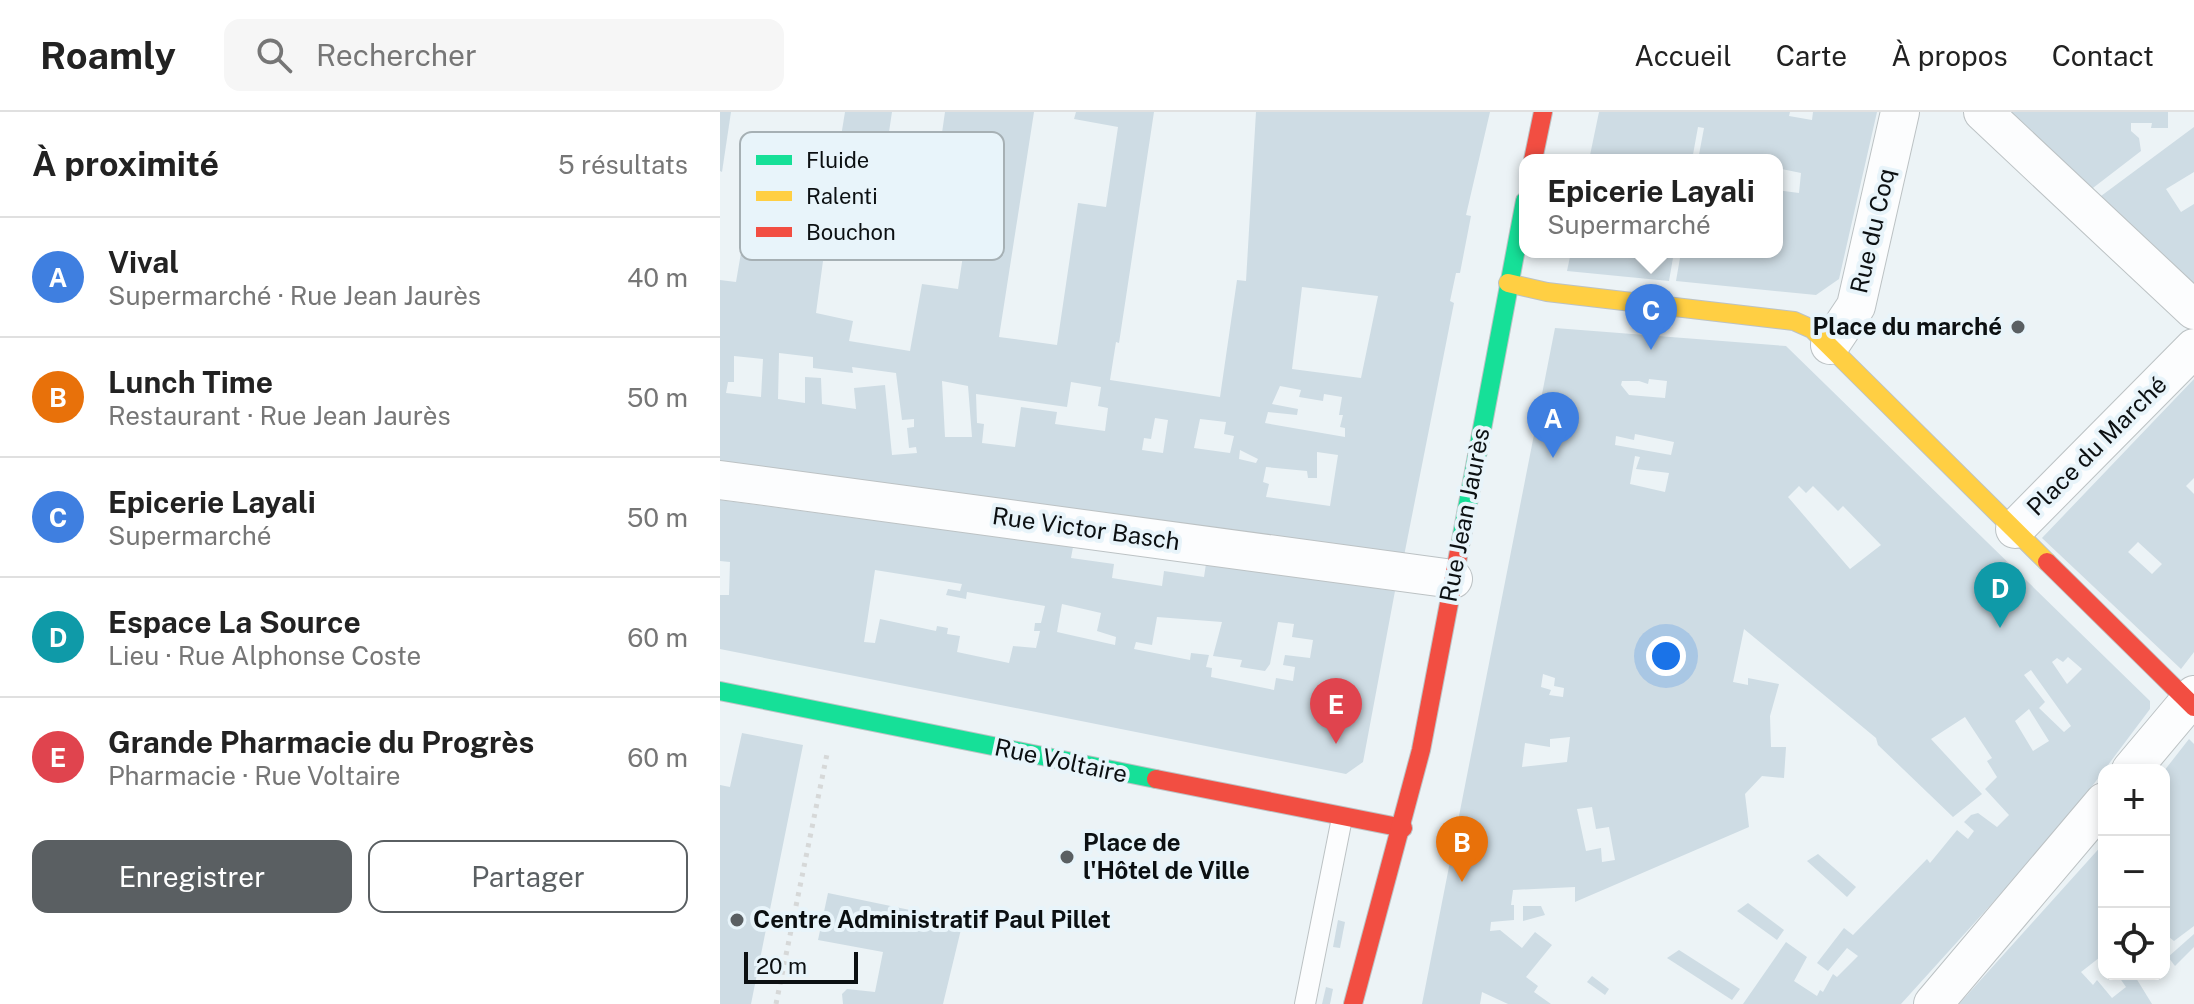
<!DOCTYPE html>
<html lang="fr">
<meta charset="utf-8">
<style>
:root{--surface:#fff;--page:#f6f6f6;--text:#222;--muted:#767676;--line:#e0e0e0;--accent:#5a5f62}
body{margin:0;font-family:"Public Sans",sans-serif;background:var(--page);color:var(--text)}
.controls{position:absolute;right:24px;bottom:24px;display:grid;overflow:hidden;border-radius:16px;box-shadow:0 4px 12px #0003}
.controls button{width:72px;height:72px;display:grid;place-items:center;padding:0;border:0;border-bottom:2px solid var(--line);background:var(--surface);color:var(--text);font:40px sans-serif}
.scale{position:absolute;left:24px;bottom:20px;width:114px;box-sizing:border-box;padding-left:8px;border:4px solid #0c1012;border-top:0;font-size:22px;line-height:28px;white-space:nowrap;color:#0c1012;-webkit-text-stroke:6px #e8f4fa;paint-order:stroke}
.you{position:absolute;left:946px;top:544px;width:28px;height:28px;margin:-20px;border:6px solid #fff;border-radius:50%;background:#1a73e8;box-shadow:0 0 0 12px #1a73e833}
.badge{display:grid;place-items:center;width:52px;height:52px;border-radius:50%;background:var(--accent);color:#fff;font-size:26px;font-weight:700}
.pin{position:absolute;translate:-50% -66px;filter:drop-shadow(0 2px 4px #0008)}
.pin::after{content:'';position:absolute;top:42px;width:28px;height:24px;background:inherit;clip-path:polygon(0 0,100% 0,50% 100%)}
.popup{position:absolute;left:799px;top:42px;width:264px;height:104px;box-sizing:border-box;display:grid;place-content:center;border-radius:16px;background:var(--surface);filter:drop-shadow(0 2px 6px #0005);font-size:26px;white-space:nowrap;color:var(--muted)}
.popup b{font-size:30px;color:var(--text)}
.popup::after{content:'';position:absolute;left:50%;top:100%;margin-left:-16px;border:16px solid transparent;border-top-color:var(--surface)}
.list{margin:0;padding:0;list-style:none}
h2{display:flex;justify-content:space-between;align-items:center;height:104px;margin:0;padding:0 32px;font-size:34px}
h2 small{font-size:26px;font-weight:400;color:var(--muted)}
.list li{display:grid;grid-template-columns:52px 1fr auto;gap:24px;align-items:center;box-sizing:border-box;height:120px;padding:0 32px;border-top:2px solid var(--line)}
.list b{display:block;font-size:30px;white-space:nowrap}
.list p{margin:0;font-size:26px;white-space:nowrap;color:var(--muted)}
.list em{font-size:26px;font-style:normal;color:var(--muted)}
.actions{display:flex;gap:16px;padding:24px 32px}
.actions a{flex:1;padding:18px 0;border:2px solid var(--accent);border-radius:16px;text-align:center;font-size:28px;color:var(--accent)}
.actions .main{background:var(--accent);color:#fff}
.icon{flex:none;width:44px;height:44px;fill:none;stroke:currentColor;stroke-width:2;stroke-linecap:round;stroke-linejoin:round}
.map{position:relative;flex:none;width:1474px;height:892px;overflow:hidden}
header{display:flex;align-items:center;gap:48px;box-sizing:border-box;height:112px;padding:0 40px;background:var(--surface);border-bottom:2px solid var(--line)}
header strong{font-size:38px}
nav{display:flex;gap:44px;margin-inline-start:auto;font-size:28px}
.search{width:560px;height:72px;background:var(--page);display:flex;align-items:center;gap:20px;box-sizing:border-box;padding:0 28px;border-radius:16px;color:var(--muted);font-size:30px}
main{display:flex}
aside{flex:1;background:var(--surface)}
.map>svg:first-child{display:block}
.building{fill:#cedce4;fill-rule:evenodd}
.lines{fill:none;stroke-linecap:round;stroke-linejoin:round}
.lane-casing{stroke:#bcc2c4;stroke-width:22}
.street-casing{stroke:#bcc2c4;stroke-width:40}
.fast-casing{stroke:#bcc2c4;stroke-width:20}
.slow-casing{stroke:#bcc2c4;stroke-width:20}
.jam-casing{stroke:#bcc2c4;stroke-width:20}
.path{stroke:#d6d8d8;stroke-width:5;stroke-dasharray:4 6;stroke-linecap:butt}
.lane{stroke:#fcfdfe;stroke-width:20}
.street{stroke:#fcfdfe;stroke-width:38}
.fast{stroke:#16e098;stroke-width:18}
.slow{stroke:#ffcf43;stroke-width:18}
.jam{stroke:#f24e42;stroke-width:18}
.poi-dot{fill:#5a5f62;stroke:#e8f4fa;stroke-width:3}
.labels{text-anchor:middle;stroke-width:8;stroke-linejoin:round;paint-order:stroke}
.street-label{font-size:24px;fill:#0c1012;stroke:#e8f4fa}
.poi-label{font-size:24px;font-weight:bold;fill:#0c1012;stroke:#e8f4fa;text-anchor:start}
.key{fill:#e8f4fa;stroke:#a6b0b4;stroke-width:2}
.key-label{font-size:22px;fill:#0c1012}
</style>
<header>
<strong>Roamly</strong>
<div class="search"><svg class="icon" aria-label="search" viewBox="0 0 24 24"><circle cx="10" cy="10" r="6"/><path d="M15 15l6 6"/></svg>Rechercher</div>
<nav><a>Accueil</a><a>Carte</a><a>À propos</a><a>Contact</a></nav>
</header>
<main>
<aside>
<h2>À proximité<small>5 résultats</small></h2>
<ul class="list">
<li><span class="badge" style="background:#3f7fe0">A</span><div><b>Vival</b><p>Supermarché · Rue Jean Jaurès</p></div><em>40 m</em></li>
<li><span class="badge" style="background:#e8710a">B</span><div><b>Lunch Time</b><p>Restaurant · Rue Jean Jaurès</p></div><em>50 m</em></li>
<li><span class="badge" style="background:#3f7fe0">C</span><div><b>Epicerie Layali</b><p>Supermarché</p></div><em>50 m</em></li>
<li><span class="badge" style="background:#0f9aa8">D</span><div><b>Espace La Source</b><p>Lieu · Rue Alphonse Coste</p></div><em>60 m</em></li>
<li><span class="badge" style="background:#e0444e">E</span><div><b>Grande Pharmacie du Progrès</b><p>Pharmacie · Rue Voltaire</p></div><em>60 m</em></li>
</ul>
<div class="actions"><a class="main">Enregistrer</a><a>Partager</a></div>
</aside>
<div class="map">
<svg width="1474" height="892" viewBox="0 0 1474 892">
<rect width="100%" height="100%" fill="#ecf3f6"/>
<g class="building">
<polygon points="0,0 11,0 2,60 0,59"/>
<path d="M125,0H172L154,120L108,112L96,201L133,209L129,229L190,239L202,172L238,177L248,110L210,104L225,0H314L279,225L337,233L358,91L386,95L398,15L354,7L356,0H434L399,231L396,230L390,268L500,285L517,168L526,169L536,0H770L746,103L751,104L740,161H736L730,189L734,191L684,444L0,350V168L16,170L22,135L41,137L49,91L68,93L72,66L37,60L40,42L116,55ZM582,175L658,184L641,266L572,257ZM59,241L93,245V256L133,261L132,255L176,261L182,308L194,307V315L187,316L189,336L196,335L197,341L172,343L165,273L134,276L136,297L102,292L101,266L85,265V291L58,287ZM14,244L43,247L41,285L6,281L8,270H14ZM222,269L248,274L252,325H225ZM351,270L381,275L378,294L388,296L385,319L335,312L337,300L301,295L295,335L262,331L264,312L257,311L256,282L347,295ZM560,274L581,278L579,285L603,289L604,282L622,285L619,303H623L620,315L625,316V325L545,311L548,300L577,303L578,297L552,292ZM435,306L448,308L443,341L422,338L424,326L431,327ZM480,307L506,310L504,322L514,324L510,341L474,336ZM520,338L538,347L536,351L519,347ZM597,340L618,343L610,394L546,385L549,372L543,370L546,355L587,359L588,366H597Z"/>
<polygon points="879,0 1070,0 1069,4 1092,8 1093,0 1157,0 1119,167 1096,183 956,169 961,140 1057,140 1057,78 1079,81 1081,61 1057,56 1057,48 978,48 984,16 978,15 972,48 869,48"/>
<polygon points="1286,0 1448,0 1448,16 1431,16 1432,11 1411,11 1411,19 1419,26 1421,39 1369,79"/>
<polygon points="1474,15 1474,60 1446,77 1461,100 1474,92 1474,179 1377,87"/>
<polygon points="851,140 954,140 949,169 847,159"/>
<path d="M835,216L1066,234L1430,589V597L1343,713L1181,892H1023L1066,830L1087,845L1074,869L1097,884L1100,878L1103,880L1113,862L1117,865L1138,844L1127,836L1108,859L1097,851L1124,816L1133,823L1207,747L1210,751L1237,718L1248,727L1254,719L1244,710L1251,703L1258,701L1277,715L1289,703L1265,677L1277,665L1267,649L1272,646L1245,605L1211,627L1262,682L1233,705L1158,633L1156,626L1024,517L1013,570L1028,573V566L1059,572L1050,604L1051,635H1066L1064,666L1042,664L1025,682L1029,715L855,790V775L793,778L791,793H794V808L771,810L770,819L780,818L802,836L815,820L832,833L806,865L818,874L814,880L831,892H788L762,880L760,892H702ZM929,267L947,269L945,286L909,283L901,273L902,269H919L928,272ZM915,322L954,330L951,343L895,333L896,324L914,328ZM915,344L920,345L916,357L949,361L945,380L910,372ZM1079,374L1086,381L1093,374L1118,399L1123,394L1161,433L1130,457L1068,385ZM1348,545L1362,557L1347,572L1332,550L1337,546L1343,550ZM1311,558L1351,614L1344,620L1319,596L1325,590L1304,563ZM823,562L835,566L834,574L844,576L843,585L829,583L831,578L821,575ZM1309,597L1329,629L1313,639L1295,609ZM850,625L847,650L802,655L805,631L830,635V627ZM872,695L876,717L889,715L895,748L882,750L881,736L866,739L857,697Z"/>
<path d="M1474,267V366L1466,374L1474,382V540L1461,557L1322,426ZM1418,430L1442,452L1432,462L1408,440Z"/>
<path d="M0,388L353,435L351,446L394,452L392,466L442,474L444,459L484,465L486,452L675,479L643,650L626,662L0,537V483H9L10,450L0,449ZM155,458L242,472L240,479L228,477L226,483L246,487L247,480L325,494L321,511H315L314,519H320L316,536L293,534L289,551L237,540L240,524L227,522L228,516L217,514L216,519L160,507L155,531L144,530ZM342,492L381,501L377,519L396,525L395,533L337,520ZM437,505L502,510L493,544L522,548L520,555L545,559L550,552L558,510L574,512L572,525L593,528L590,546L565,543L563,553L575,555L573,569L556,566L554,578L491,565L492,556L486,555L489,543L471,541L470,548L414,537L416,530L432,533Z"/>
<polygon points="22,621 83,633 31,892 0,892 0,673 10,675"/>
<polygon points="1469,627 1474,632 1474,814 1454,829 1444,821 1444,659"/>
<polygon points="1384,731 1384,842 1361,860 1373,873 1377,868 1392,886 1406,875 1397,862 1421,862 1416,866 1432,892 1239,892"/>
<polygon points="1098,742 1136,775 1127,785 1087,749"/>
<polygon points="108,781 243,809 223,892 123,892 122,882 127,877 155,880 163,840 98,828"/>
<polygon points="1028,791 1064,818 1057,828 1017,799"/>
<polygon points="803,794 821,794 825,803 803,809"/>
<polygon points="618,808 625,810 620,836 613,835"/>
<polygon points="1474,822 1474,835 1455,854 1448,845"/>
<polygon points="959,838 1020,877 1012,888 947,846"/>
<polygon points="872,864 889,877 885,883 867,870"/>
<polygon points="606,875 613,877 610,892 602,892"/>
</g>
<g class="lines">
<defs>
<polyline id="lane" points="585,892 622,706"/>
<g id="street">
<polyline points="1263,0 1474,198"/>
<polyline points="1110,233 1136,194 1180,0"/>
<polyline points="0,368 733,467"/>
<polyline points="1295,417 1474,236"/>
<polyline points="1411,658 1474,583"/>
<polyline points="1213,892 1384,690"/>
</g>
<g id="fast">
<polyline points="739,439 805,89"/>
<polyline points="0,579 436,667"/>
</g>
<polyline id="slow" points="788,171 827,180 1074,209 1092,217 1327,450"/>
<g id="jam">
<polyline points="813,48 823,0"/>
<polyline points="1327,450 1474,595"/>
<polyline points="436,667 683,716"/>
<polyline points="633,892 701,638 739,439"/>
</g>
</defs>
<use href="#lane" class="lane-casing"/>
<use href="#street" class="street-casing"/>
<use href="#fast" class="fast-casing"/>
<use href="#slow" class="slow-casing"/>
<use href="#jam" class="jam-casing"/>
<polyline class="path" points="56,892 107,642"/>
<use href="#lane" class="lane"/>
<use href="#street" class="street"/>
<use href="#fast" class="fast"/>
<use href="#slow" class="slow"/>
<use href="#jam" class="jam"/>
</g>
<g class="poi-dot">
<circle cx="1298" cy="215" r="8"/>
<circle cx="347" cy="745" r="8"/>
<circle cx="17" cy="808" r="8"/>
</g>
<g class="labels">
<g class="street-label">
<text transform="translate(1153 119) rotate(-77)" y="8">Rue du Coq</text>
<text transform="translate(1377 334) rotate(-45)" y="8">Place du Marché</text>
<text transform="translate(745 403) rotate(-79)" y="8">Rue Jean Jaurès</text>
<text transform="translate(366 417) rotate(8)" y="8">Rue Victor Basch</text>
<text transform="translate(341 649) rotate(12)" y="8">Rue Voltaire</text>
</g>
<g class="poi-label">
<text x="1282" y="223" text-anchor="end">Place du marché</text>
<text x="363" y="739">Place de<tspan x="363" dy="28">l'Hôtel de Ville</tspan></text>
<text x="33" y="816">Centre Administratif Paul Pillet</text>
</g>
</g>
<rect x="20" y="20" width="264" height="128" rx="12" class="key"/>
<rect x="36" y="43" width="36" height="10" fill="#16e098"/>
<rect x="36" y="79" width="36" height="10" fill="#ffcf43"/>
<rect x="36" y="115" width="36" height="10" fill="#f24e42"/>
<g class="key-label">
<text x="86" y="56">Fluide</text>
<text x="86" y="92">Ralenti</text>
<text x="86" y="128">Bouchon</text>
</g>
</svg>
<div class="controls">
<button>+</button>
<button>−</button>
<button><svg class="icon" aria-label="locate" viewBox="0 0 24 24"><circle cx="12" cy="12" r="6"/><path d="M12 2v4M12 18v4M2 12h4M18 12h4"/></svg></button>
</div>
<div class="scale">20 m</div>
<div class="you"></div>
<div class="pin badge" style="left:833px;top:346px;background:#3f7fe0">A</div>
<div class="pin badge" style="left:742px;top:770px;background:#e8710a">B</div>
<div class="pin badge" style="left:931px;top:238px;background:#3f7fe0">C</div>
<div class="popup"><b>Epicerie Layali</b>Supermarché</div>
<div class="pin badge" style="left:1280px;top:516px;background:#0f9aa8">D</div>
<div class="pin badge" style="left:616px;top:632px;background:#e0444e">E</div>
</div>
</main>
